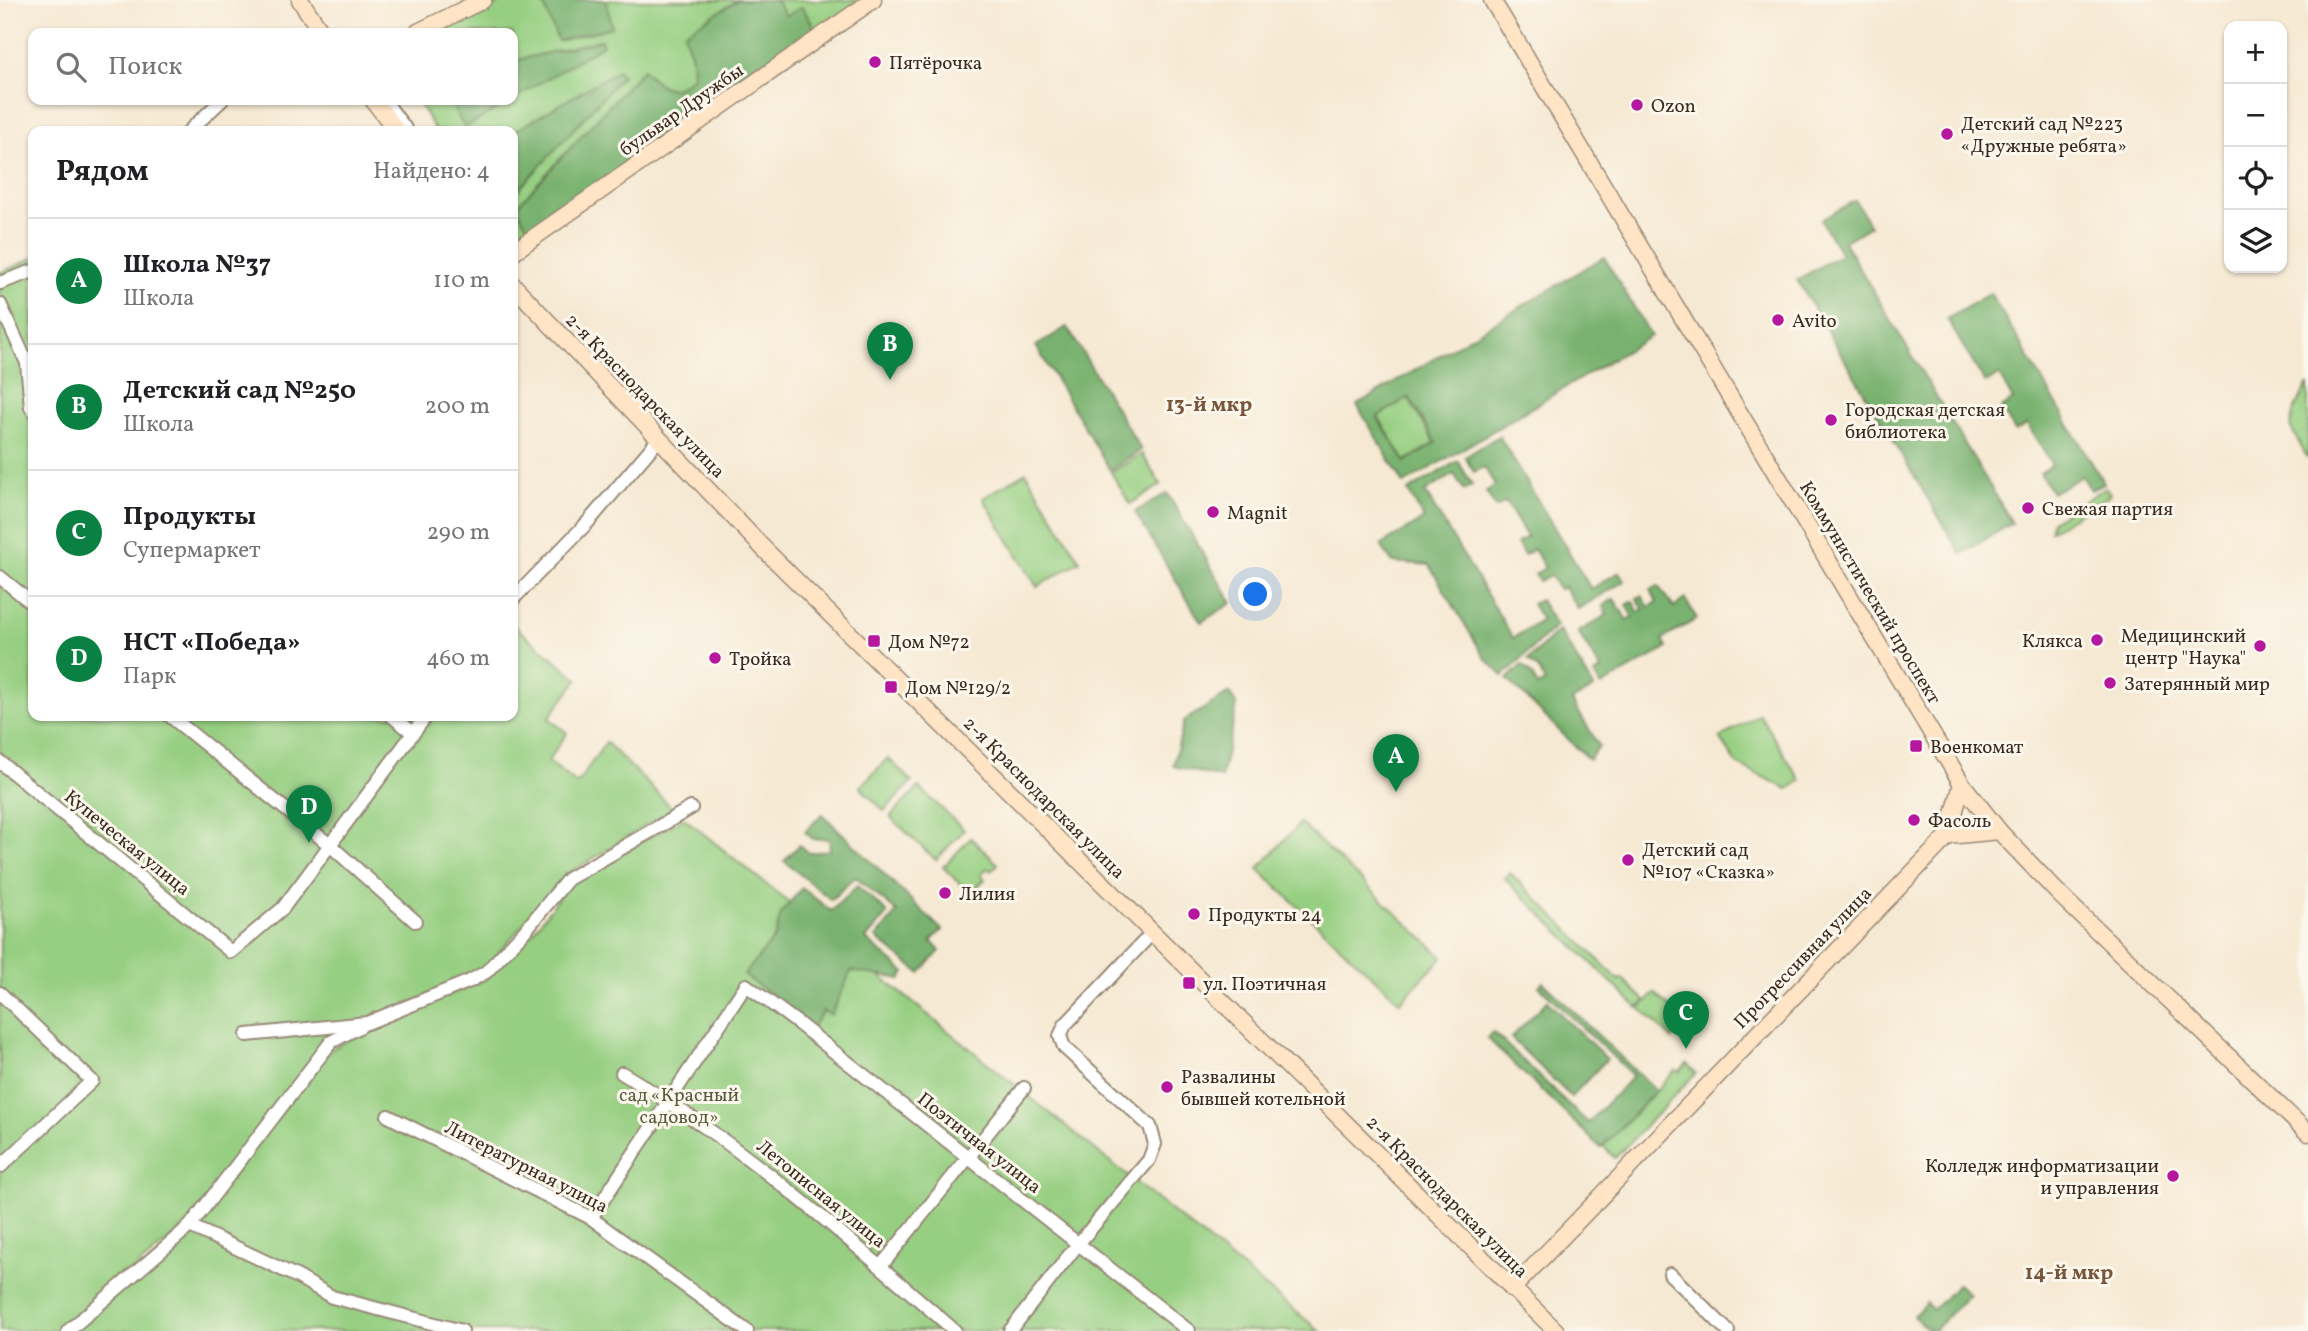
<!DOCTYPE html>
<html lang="ru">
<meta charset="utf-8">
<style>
:root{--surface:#fff;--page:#f2f2f2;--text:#202124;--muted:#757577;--line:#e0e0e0;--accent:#0b8043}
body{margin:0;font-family:Vollkorn,serif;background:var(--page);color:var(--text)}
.controls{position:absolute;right:21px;top:21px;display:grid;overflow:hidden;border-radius:14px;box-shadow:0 2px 5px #0004}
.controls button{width:63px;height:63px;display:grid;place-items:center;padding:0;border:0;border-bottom:2px solid var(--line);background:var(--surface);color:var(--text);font:35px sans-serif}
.you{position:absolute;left:1256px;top:595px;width:24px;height:24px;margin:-18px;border:5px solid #fff;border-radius:50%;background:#1a73e8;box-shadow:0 0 0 10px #1a73e833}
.badge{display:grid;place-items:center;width:46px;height:46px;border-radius:50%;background:var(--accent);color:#fff;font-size:23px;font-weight:700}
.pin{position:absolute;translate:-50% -58px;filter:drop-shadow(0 2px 4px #0008)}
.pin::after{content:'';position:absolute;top:37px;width:24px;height:21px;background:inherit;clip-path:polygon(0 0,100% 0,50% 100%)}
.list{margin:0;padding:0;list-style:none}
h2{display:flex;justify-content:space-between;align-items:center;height:91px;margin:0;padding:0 28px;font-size:30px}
h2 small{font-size:23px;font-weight:400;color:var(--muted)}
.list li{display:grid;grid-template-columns:46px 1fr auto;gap:21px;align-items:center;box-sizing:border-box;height:126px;padding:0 28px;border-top:2px solid var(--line)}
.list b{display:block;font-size:26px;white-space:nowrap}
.list p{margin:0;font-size:23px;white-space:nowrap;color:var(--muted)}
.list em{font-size:23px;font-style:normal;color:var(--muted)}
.icon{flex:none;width:38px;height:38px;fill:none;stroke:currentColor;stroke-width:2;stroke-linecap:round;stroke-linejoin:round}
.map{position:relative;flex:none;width:2308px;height:1331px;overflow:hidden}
.search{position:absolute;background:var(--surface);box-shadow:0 2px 5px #0004;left:28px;top:28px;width:490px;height:77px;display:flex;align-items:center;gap:18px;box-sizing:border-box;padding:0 24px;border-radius:14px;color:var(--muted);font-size:26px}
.panel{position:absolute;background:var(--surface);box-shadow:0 2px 5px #0004;left:28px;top:126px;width:490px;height:595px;border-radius:14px}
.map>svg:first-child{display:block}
.green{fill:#97cf82;stroke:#697c50;stroke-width:2}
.forest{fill:#79b270;stroke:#5a6e47;stroke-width:2;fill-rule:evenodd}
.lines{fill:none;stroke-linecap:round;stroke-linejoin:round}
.street-casing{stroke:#988a78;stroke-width:16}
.secondary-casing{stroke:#988a78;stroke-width:19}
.street{stroke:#fff;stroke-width:12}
.secondary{stroke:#ffe4c6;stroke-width:16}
.poi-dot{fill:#b5179e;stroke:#fbf7ec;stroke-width:2.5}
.labels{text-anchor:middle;stroke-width:6;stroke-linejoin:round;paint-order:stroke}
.poi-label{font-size:19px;fill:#3b2a1e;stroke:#fbf7ec;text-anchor:start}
.street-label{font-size:19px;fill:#3b2a1e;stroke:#fbf7ec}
.park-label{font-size:19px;fill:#575c3c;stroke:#fbf7ec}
.neighbourhood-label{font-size:21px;font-weight:bold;fill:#79563b;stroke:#fbf7ec}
</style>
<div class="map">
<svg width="2308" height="1331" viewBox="0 0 2308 1331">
<rect width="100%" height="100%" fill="#fbf7ec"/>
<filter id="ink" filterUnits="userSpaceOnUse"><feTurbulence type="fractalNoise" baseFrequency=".0143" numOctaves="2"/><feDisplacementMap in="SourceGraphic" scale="14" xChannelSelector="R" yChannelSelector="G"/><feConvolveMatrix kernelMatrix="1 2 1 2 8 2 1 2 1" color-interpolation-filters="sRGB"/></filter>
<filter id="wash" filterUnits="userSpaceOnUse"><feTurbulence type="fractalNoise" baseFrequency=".00686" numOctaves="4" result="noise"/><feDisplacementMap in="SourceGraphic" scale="28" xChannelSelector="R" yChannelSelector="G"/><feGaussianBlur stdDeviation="1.57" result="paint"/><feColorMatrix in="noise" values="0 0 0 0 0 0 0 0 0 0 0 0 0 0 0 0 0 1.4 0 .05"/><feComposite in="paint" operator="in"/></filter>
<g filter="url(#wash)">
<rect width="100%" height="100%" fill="#f6e9d3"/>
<g class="green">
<polygon points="506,0 865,0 513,246 513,131 436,131 417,100 513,100 513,33 438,33"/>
<polygon points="33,258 33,413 30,415 33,418 33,716 513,716 513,625 578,679 549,718 567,733 548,761 577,784 606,742 673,809 565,876 484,970 330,1039 189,1223 63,1331 0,1331 0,273"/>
<polygon points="2308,384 2308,459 2290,426 2294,410"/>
<polygon points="1408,398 1435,443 1405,461 1378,416"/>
<polygon points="1142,454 1161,485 1130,504 1111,472"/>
<polygon points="1026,472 1080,561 1037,587 983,498"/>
<polygon points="2106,487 2111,494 2050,531 2052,521"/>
<polygon points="1759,714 1801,781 1788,789 1738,765 1720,738"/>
<polygon points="888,758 912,782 884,811 860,787"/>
<polygon points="919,787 964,830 936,860 890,817"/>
<polygon points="684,818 1320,1331 73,1331 190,1229 331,1049 382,1021 484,980 531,934 571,881"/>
<polygon points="1300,823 1443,957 1400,1002 1258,869"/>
<polygon points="971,838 998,864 991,871 987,868 981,875 985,879 970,894 943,867"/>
<polygon points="1510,873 1619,980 1622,978 1645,1001 1638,1008 1505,879"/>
<polygon points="1655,993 1687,1024 1672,1039 1640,1008"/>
<polygon points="1687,1064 1696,1073 1615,1158 1603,1146 1676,1070 1679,1072"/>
</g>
<g class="forest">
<polygon points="542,0 606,0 612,27 558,41"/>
<path d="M738,0H776L786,16L802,7L818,33L532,234L516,207L643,69C660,87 672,98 693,76L692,57L684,33Z"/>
<polygon points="601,40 603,45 513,99 513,61"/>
<polygon points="618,70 622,76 513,196 513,132"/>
<polygon points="448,100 512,100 465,128"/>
<polygon points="1855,200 1870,226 1844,242 2012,523 1961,554 1797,280 1841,254 1821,220"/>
<path d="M1604,257L1651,336L1404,484L1357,405ZM1409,397L1436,443L1405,462L1377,417Z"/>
<polygon points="1990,293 2104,483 2091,490 2082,476 2052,493 2040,473 2052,465 2027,424 2015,431 2001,408 2013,400 1999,375 1985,383 1947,319"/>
<polygon points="1067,327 1141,450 1110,470 1036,346"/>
<polygon points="1499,436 1591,589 1619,572 1625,581 1578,609 1564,587 1559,589 1550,575 1539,581 1535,574 1545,568 1534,549 1524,555 1517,543 1527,537 1506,502 1496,508 1486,492 1495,485 1484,467 1474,472 1465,457"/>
<polygon points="1458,461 1472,485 1464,490 1454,474 1425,492 1513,638 1542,620 1532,604 1540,600 1556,626 1503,676 1485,658 1429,565 1392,562 1381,545 1424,519 1408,491"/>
<polygon points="1167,493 1232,603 1201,622 1135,512"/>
<polygon points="1658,586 1674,607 1685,599 1697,619 1663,639 1667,648 1601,686 1594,674 1601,670 1578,632 1607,615 1603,606 1614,599 1627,620 1633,617 1627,605 1633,601 1638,612 1643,610 1637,598 1642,596 1649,607 1657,602 1651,590"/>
<polygon points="1559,630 1594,688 1572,701 1599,746 1589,760 1507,679 1522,665 1531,674 1538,686 1545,682 1539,670 1528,660"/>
<polygon points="1229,693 1237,705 1221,778 1173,766 1184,721"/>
<polygon points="822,814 942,930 931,941 940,951 920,973 876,938 897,912 855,877 831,900 784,861 799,845 809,853 830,850 829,839 813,839 805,832"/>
<polygon points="857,886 888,913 866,939 905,973 901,979 851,971 831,1015 823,1011 813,1026 744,975 775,937 781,913 802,888 831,911"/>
<polygon points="1543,982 1656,1091 1601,1148 1487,1038 1493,1032 1588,1123 1633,1076 1539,986"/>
<polygon points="1547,1001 1607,1059 1571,1097 1511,1038"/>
<polygon points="1958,1284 1969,1294 1933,1331 1929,1331 1913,1316 1926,1303 1933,1310"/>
</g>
</g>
<g filter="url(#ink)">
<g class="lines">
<defs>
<g id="street">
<polyline points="384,100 407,131"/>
<polyline points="189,131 222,100"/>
<polyline points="0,283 33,271"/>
<polyline points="0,304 27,363 31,407 33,410"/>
<polyline points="0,577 33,604"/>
<polyline points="513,599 588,522 659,439"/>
<polyline points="170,716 331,846 415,921"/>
<polyline points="392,716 413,733"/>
<polyline points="0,762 231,952 283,908 426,716"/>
<polyline points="0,993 92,1081 0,1167"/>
<polyline points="247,1035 367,1023 470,981 486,972 523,933 568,879 691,808"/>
<path d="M622,1073C743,1145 849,1239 955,1331"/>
<polyline points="388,1116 591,1218 747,1331"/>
<polyline points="591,1218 746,985 795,1021 1189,1331"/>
<polyline points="190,1226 298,1277 332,1297 462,1331"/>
<polyline points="881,1266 1024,1088"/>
<polyline points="1670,1274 1728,1331"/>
<polyline points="68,1331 190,1226 331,1042 361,1026"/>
<polyline points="1010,1331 1078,1244 1149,1160 1155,1144 1150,1126 1064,1047 1060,1036 1065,1025 1152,933"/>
</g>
<g id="secondary">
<polyline points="300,0 322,33"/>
<polyline points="1492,0 1962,784 1999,831 2060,895 2308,1133"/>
<polyline points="416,33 483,0"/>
<polyline points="373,100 397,131"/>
<polyline points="513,252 873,0"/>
<polyline points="513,285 764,549 1556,1331"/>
<polyline points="1948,836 1999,831"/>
<polyline points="1512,1289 1948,836 1962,784"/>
</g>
</defs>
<use href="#street" class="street-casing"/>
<use href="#secondary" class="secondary-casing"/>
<use href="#street" class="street"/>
<use href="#secondary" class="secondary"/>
</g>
</g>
<g class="poi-dot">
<circle cx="875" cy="62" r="7"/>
<circle cx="1637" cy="105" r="7"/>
<circle cx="1947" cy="134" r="7"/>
<circle cx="1778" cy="320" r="7"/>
<circle cx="1831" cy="420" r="7"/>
<circle cx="2028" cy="508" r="7"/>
<circle cx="1213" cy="512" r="7"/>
<circle cx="2097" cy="640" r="7"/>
<rect x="867" y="634" width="14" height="14" rx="3.5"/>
<circle cx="2260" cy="646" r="7"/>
<circle cx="715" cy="658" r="7"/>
<circle cx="2110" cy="683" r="7"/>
<rect x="884" y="680" width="14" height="14" rx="3.5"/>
<rect x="1909" y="739" width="14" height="14" rx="3.5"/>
<circle cx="1914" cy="820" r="7"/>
<circle cx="1628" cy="860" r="7"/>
<circle cx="945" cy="893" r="7"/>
<circle cx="1194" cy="914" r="7"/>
<rect x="1182" y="976" width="14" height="14" rx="3.5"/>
<circle cx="1167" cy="1087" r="7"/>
<circle cx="2173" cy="1176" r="7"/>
</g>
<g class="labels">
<g class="poi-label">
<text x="889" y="69">Пятёрочка</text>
<text x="1651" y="112">Ozon</text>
<text x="1961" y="130">Детский сад №223<tspan x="1961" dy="22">«Дружные ребята»</tspan></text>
<text x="1792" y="327">Avito</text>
<text x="1845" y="416">Городская детская<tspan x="1845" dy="22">библиотека</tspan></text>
<text x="2042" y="515">Свежая партия</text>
<text x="1227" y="519">Magnit</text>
<text x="2246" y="642" text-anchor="end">Медицинский<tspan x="2246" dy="22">центр "Наука"</tspan></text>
<text x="2083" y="647" text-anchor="end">Клякса</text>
<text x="888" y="648">Дом №72</text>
<text x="729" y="665">Тройка</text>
<text x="2124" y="690">Затерянный мир</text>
<text x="905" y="694">Дом №129/2</text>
<text x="1930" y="753">Военкомат</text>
<text x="1928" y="827">Фасоль</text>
<text x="1642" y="856">Детский сад<tspan x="1642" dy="22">№107 «Сказка»</tspan></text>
<text x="959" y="900">Лилия</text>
<text x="1208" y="921">Продукты 24</text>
<text x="1203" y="990">ул. Поэтичная</text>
<text x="1181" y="1083">Развалины<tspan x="1181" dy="22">бывшей котельной</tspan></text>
<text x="2159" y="1172" text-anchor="end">Колледж информатизации<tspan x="2159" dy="22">и управления</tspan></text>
</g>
<g class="street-label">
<text transform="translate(681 109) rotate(-35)" y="7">бульвар Дружбы</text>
<text transform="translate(646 395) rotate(46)" y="7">2-я Краснодарская улица</text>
<text transform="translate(1871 592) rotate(59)" y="7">Коммунистический проспект</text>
<text transform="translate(1045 797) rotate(45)" y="7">2-я Краснодарская улица</text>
<text transform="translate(128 842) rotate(39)" y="7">Купеческая улица</text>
<text transform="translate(1802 957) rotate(-46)" y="7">Прогрессивная улица</text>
<text transform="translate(980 1142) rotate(38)" y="7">Поэтичная улица</text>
<text transform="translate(527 1166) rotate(27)" y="7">Литературная улица</text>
<text transform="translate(822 1193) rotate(39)" y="7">Летописная улица</text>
<text transform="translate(1448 1196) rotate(45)" y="7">2-я Краснодарская улица</text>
</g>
<g class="park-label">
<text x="679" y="1101">сад «Красный<tspan x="679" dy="22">садовод»</tspan></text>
</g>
<g class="neighbourhood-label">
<text x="1209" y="411">13-й мкр</text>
<text x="2069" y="1279">14-й мкр</text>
</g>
</g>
</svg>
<div class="controls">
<button>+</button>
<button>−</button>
<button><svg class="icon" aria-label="locate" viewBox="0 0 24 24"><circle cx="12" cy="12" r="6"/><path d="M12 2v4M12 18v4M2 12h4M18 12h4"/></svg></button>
<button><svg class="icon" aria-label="layers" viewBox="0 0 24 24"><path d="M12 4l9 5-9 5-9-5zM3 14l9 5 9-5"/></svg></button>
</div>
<div class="you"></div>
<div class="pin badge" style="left:1396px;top:792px">A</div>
<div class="pin badge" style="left:890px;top:380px">B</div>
<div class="pin badge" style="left:1686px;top:1049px">C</div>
<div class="pin badge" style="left:309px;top:843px">D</div>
<div class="search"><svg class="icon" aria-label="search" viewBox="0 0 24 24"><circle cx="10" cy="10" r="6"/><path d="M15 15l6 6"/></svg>Поиск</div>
<section class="panel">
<h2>Рядом<small>Найдено: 4</small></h2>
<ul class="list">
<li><span class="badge">A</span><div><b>Школа №37</b><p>Школа</p></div><em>110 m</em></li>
<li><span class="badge">B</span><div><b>Детский сад №250</b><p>Школа</p></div><em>200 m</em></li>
<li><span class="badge">C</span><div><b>Продукты</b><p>Супермаркет</p></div><em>290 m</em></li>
<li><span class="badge">D</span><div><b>НСТ «Победа»</b><p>Парк</p></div><em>460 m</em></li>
</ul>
</section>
</div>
